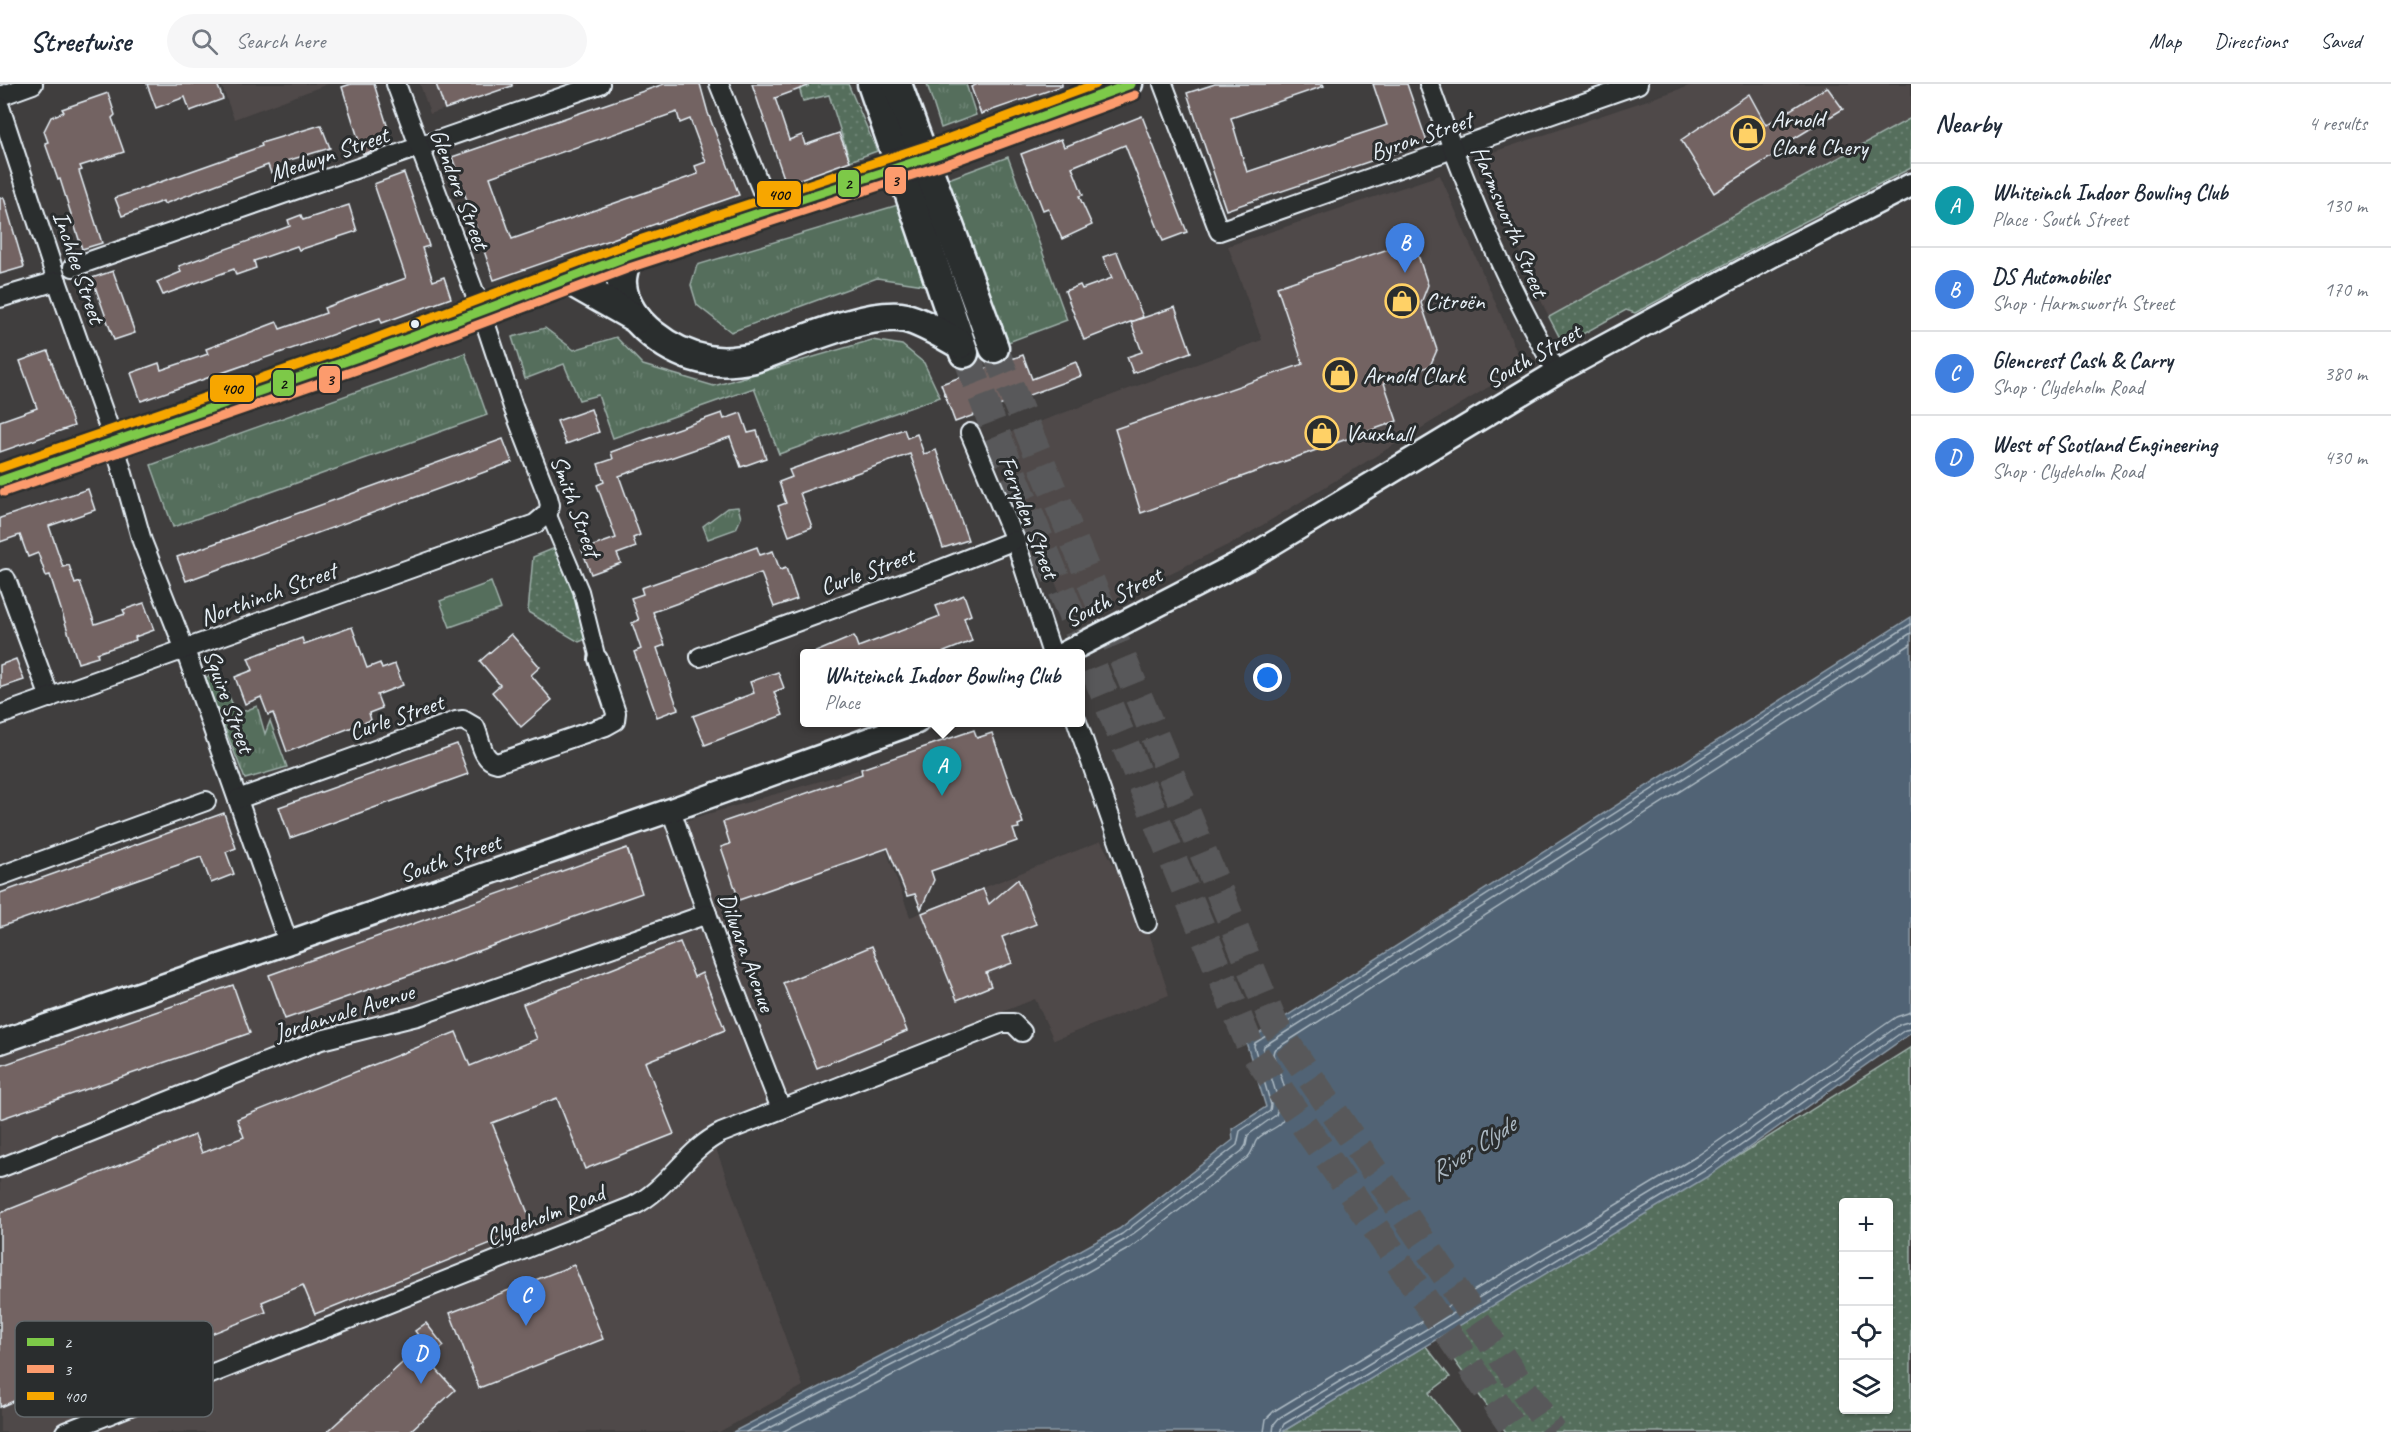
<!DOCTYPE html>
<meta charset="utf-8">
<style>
:root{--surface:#fff;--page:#f6f6f7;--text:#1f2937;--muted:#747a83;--line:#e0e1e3;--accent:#84754c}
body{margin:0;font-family:Caveat,sans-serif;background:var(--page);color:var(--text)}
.controls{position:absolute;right:18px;bottom:18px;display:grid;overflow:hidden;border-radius:6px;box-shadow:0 2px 4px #0004}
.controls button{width:54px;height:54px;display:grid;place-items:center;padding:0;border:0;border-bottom:2px solid var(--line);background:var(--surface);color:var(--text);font:30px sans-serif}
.you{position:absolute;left:1268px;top:594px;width:21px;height:21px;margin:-15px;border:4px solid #fff;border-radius:50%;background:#1a73e8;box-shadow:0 0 0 9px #1a73e833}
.badge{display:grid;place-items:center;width:39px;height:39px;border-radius:50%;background:var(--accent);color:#fff;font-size:20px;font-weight:700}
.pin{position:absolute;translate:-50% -50px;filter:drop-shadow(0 2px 3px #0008)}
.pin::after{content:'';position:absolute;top:32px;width:21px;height:18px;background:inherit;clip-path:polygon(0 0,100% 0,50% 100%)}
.popup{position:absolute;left:800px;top:565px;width:285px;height:78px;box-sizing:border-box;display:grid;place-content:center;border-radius:6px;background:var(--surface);filter:drop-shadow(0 2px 4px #0005);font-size:20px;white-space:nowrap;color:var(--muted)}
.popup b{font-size:22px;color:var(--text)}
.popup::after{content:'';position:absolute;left:50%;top:100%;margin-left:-12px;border:12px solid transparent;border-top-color:var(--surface)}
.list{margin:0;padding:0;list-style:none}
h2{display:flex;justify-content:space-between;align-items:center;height:78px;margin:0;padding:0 24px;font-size:26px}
h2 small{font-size:20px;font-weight:400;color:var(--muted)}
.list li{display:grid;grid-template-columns:39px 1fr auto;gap:18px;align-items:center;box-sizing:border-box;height:84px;padding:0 24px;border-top:2px solid var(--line)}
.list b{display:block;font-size:22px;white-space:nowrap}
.list p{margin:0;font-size:20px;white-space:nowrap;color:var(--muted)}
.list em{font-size:20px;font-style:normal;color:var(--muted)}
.icon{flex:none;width:33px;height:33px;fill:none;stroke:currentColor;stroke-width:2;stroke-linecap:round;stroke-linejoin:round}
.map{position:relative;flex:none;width:1911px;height:1348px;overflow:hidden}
header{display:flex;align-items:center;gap:36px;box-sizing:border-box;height:84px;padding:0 30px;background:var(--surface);border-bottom:2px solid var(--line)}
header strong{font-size:28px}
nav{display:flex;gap:33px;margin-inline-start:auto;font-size:21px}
.search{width:420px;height:54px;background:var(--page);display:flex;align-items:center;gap:15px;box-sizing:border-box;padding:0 21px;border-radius:33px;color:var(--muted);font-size:22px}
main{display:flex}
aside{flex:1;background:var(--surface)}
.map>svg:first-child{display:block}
.built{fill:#4f4949}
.grass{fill:url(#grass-dots);stroke:#9eb0aa;stroke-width:1.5;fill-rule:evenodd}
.park{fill:url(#park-tufts);stroke:#9eb0aa;stroke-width:1.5}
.pitch{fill:#556e5c;stroke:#9eb0aa;stroke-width:1.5}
.water{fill:#516474;stroke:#8d9ca9;stroke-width:1.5}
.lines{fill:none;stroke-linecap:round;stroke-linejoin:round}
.shore{stroke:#acb9c3;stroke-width:1.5}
.building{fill:#736462;stroke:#e8f1f8;stroke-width:1.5;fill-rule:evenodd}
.primary-tunnel{stroke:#59595a;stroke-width:28;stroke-dasharray:28 14;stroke-linecap:butt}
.pedestrian-casing{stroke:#e8f1f8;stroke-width:18}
.minor-casing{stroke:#e8f1f8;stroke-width:22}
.tertiary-casing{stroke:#e8f1f8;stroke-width:27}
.primary-casing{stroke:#e8f1f8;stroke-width:33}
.pedestrian{stroke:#2a2d2e;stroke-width:14}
.minor{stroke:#2a2d2e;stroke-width:18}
.tertiary{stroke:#2a2d2e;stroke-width:22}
.primary{stroke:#2a2d2e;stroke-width:28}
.tertiary-bridge-casing{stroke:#e8f1f8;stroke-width:27;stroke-linecap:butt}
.tertiary-bridge{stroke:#2a2d2e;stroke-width:22}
.bus-1-casing{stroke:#2a2d2e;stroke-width:14}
.bus-2-casing{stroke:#2a2d2e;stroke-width:14}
.bus-3-casing{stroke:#2a2d2e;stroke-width:14}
.bus-1{stroke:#7dc948;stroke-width:9}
.bus-2{stroke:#fc9b6d;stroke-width:9}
.bus-3{stroke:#f7a600;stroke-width:9}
.bus-dot{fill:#e8f1f8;stroke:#2a2d2e;stroke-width:2}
.labels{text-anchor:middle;stroke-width:6;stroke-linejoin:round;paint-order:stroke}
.poi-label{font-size:24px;fill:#e8f1f8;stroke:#2a2d2e;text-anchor:start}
.street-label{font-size:24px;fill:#e8f1f8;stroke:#2a2d2e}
.water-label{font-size:26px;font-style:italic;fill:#acb9c3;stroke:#2a2d2e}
.key{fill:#2a2d2e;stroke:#63686b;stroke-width:1.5}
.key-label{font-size:16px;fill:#e8f1f8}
.line-badge{stroke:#2a2d2e;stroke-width:2}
.pale-badge-label{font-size:16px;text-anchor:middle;font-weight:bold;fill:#111}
</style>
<header>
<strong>Streetwise</strong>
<div class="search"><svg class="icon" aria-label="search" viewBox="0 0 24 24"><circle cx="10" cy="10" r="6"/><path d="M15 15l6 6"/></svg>Search here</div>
<nav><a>Map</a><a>Directions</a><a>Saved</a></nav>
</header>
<main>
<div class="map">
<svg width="1911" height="1348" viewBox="0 0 1911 1348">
<defs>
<pattern id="grass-dots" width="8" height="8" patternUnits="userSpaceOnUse" patternTransform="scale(1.5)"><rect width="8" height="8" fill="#556e5c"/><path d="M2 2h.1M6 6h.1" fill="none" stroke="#6d8374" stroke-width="1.8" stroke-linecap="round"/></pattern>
<pattern id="park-tufts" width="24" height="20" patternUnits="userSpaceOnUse" patternTransform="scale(1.5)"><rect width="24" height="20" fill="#556e5c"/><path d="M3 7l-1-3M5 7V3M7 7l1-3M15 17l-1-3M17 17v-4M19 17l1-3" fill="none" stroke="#6d8374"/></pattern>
</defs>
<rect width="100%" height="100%" fill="#403e3e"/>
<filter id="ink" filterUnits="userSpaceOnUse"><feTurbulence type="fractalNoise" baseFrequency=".0167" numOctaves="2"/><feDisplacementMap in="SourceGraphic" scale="12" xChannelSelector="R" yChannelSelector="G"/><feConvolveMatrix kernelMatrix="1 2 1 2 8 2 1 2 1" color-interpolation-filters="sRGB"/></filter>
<g filter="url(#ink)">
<g class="built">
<polygon points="221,0 328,0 234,35"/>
<polygon points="420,0 519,0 430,30"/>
<polygon points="1695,0 1911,0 1911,34 1549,233 1537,208 1481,72"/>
<polygon points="1440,91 1523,282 1238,456 1071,538 998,353 1262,256 1228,162"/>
<polygon points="858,686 910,833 1101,757 1148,846 1169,911 1054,956 1035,915 708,1043 803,1302 719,1348 0,1348 0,946 295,870 639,750"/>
</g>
<g class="grass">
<polygon points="798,0 848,0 877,67 850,77 829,11 803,17"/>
<polygon points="1911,34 1911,84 1790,145 1635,229 1626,226 1570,257 1560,254 1549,233"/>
<polygon points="560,462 593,552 579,558 528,528 533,473"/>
<path d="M1911,963V1348H1506L1438,1254L1721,1083ZM1844,1118H1888V1326H1844Z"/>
<polygon points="1425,1261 1450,1293 1429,1309 1459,1348 1282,1348"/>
</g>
<g class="park">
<polygon points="927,0 966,0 976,31 941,44"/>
<polygon points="1008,73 1067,236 1003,260 943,97"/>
<polygon points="898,121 924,201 877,194 731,248 697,221 691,201 697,181"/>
<polygon points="545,244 574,266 616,253 643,281 714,302 872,256 902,261 924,279 940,313 779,370 754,304 613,354 598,311 579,316 564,280 525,295 512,253"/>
<polygon points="465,269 487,331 173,443 151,381"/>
<polygon points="738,423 741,434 736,445 708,455 703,442 727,424"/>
<polygon points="218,588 237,630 257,622 265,650 270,637 287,683 245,695 205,594"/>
</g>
<polygon class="pitch" points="491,498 501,525 450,543 440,517"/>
<polygon class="water" points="1911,533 1911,949 1710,1091 1282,1348 733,1348 1010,1205 1119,1145 1233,1056 1232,1045 1266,1023 1246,958"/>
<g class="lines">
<g class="shore">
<polyline points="746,1348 1013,1211 1122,1150 1237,1061 1240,1047 1270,1027 1271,1021 1254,962 1255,959 1911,540"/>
<polyline points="762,1348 1017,1217 1125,1156 1242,1067 1246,1061 1248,1051 1276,1031 1279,1019 1263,966 1264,962 1911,549"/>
<path d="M782,1348L1021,1225L1130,1164L1247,1074C1253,1068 1253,1063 1256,1057C1260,1050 1273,1046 1279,1041C1298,1025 1279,989 1273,970L1274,966L1911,560"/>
<polyline points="1264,1348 1266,1335 1274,1327 1697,1072 1896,933 1911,928"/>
<polyline points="1273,1348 1274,1340 1279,1334 1702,1079 1901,940 1911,937"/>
<polyline points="1280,1348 1284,1340 1706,1086 1905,946 1911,945"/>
</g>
</g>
<g class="building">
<polygon points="147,0 217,0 223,15 190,27 185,13 156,24"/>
<polygon points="351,0 374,0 393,60 363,70 342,3"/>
<polygon points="436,0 512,0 512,2 445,25"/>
<path d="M664,0H700L708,29L739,111L494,196L452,73ZM677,28L680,39L690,35L706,78L695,82L698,90L512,155L490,93Z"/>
<polygon points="752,0 808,0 808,2 775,14 789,56 802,51 805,61 839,49 850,77 786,100"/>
<polygon points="978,0 1062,0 1062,2 981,30 971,3"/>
<polygon points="1215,0 1323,0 1324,2 1231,34 1247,88 1387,41 1373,0 1407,0 1427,58 1226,126 1187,9"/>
<polygon points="1827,3 1843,25 1780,63 1782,66 1714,109 1681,56 1749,10 1766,41"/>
<polygon points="108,9 115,31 112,34 124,68 80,82 82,86 79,87 102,159 82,165 60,95 58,96 45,59 48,58 44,47 51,33 64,28 62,25"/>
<polygon points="1142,32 1187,148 1163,157 1125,61 1072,83 1083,111 1079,112 1092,141 1062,155 1048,124 1043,126 1021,70 1061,55 1064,63"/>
<polygon points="321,41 330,64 283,78 284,84 271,89 268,81 164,120 163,117 122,132 115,114 262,62 261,59"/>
<polygon points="404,89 429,162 422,164 433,197 444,193 451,214 382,239 380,234 141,317 131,289 159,279 161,286 208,270 206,265 277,238 280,245 326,229 324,224 406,194 374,100"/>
<polygon points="0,114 4,114 24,183 0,190"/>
<polygon points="349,121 357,147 299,166 297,162 254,177 256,184 236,191 234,185 163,211 157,198 181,188 179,182 290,142 288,136 301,131 303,136"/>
<polygon points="1400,161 1418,171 1428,201 1421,219 1437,266 1430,282 1384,299 1397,337 1141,429 1115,345 1303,280 1277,203"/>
<polygon points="1117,168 1143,233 1084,256 1065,207 1080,201 1082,205 1112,194 1103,173"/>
<polygon points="113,187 135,249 114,256 92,194"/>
<polygon points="1175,223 1191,268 1133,289 1127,273 1142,268 1131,238"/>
<polygon points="48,267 74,342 0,368 0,337 37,324 20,277"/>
<polygon points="1023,271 1032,295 1076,278 1081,292 955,338 941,300"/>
<polygon points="591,325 599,348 566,360 557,337"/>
<polygon points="722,329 724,335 741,329 748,349 757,347 766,374 741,383 730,353 619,392 640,451 633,454 636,463 617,470 621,479 591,490 582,466 616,454 597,401 604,398 598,380 613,375 611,368"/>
<polygon points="904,345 907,354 917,350 924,370 936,366 968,456 943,464 910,370 800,409 812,443 789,452 778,422 786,419 779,398 792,393 789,386"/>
<polygon points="503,355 512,378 186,497 177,473"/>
<polygon points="88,405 95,426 49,442 63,483 69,481 75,500 80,498 95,540 125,530 123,526 144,519 154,546 135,553 136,556 97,569 98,573 78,579 50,491 46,492 38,469 28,473 20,451 0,458 0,434"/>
<polygon points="757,463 760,471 773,467 780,486 786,484 797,515 774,523 761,489 653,528 665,561 657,564 678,625 657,633 634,568 641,565 632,539 639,536 631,514 643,510 641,504"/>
<polygon points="964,511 971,531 964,534 972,557 939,570 811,570 854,552 858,563 940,532 936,522"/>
<polygon points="352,543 367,584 380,579 382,585 395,580 403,601 377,611 382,624 369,629 371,636 287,668 273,629 268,631 261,613 245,620 235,593 253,586 248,574 302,554 304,560"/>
<polygon points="511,550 540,583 531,591 552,616 521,643 492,608 500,601 480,577"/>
<polygon points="16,575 24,596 0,604 0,581"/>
<polygon points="778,588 784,604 774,608 783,631 705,661 693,632 754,609 750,598"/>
<polygon points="974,646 977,654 992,649 1023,739 1018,741 1019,744 1013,745 1017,757 931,787 934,796 921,825 915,810 907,812 888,764 739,816 721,763 730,760 723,738 862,690 861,685"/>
<polygon points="457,660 468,690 290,754 279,723"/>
<polygon points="224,729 236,764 226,768 234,790 211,799 201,773 0,843 0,809"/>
<polygon points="627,764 642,809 285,935 269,891"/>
<polygon points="1018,795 1036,840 1002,853 1012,879 986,889 991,902 957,916 922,829 983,805 989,820"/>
<polygon points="680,858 694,893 702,889 725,946 645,978 674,1050 585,1085 557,1014 492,1039 533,1142 315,1230 303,1201 262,1218 266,1228 20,1326 16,1316 0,1323 0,1129 195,1051 202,1069 244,1053 237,1035 456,948 470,982 537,955 523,920"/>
<polygon points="872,862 907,947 817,984 783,899"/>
<polygon points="233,901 250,949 0,1035 0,982"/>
<polygon points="574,1181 603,1255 479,1304 450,1229"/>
<polygon points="426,1239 444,1262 427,1275 455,1306 409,1348 327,1348 424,1259 415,1247"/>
</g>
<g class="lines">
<g class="primary-tunnel">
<polyline points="994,264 1275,942 1553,1348"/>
<polyline points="967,273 996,349 1251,964 1516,1348"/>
</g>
<defs>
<polyline id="pedestrian" points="548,429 581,507 598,575"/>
<g id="minor">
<polyline points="719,0 770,127"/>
<polyline points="1163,0 1219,147 1638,0"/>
<path d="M1429,0C1465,100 1503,196 1557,288"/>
<polyline points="0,12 33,0"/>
<polyline points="0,23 57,197 114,358 142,457 185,566 288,858"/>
<polyline points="73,183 600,0"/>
<polyline points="0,214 57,197"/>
<polyline points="970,349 1015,456 1052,570"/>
<polyline points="6,495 50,614"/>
<polyline points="700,573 939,486 1015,456"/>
<polyline points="0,631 535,440 548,429 550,421 548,413 513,323 481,226 396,0"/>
<polyline points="1077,638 1147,839"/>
<path d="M238,715L456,637L463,636L475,643C481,655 481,676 497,679L606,642L615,637L616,629L598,575"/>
<polyline points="671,726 723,876 781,1025"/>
<polyline points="0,792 206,717"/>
<polyline points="0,1084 321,956 417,932 707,830"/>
<path d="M65,1348L633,1122C668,1105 686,1066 721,1049L1002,939H1013L1022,948"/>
</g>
<g id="tertiary">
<polyline points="948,67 1131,0"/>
<polyline points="0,397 367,270 628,172 882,89"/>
<polyline points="1063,570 1247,475 1557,288 1773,171 1911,101"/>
<polyline points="0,958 671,726 917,638"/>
</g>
<g id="primary">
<polyline points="872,0 964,269"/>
<polyline points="897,0 994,264"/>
<path d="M628,172C625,181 621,190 622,200C625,239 672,270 708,276C723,279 739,277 754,274C792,261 868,226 906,234C925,239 943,251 960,260"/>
<polyline points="567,195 637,235"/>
</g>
</defs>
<use href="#pedestrian" class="pedestrian-casing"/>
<use href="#minor" class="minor-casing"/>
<use href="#tertiary" class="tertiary-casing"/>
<use href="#primary" class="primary-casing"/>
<use href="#pedestrian" class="pedestrian"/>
<use href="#minor" class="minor"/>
<use href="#tertiary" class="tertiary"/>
<use href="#primary" class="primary"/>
<defs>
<polyline id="tertiary-bridge" points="882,89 948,67"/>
</defs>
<use href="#tertiary-bridge" class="tertiary-bridge-casing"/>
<use href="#tertiary-bridge" class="tertiary-bridge"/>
<defs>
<polyline id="bus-1" points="0,397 367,270 628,172 948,67 1131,0"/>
<polyline id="bus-2" points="4,408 371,281 632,183 952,78 1135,11"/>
<polyline id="bus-3" points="0,384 363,259 624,161 944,56 1096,0"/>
</defs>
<use href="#bus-1" class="bus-1-casing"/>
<use href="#bus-2" class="bus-2-casing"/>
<use href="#bus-3" class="bus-3-casing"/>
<use href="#bus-1" class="bus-1"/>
<use href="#bus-2" class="bus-2"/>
<use href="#bus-3" class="bus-3"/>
</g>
</g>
<defs>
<symbol id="shop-ring" viewBox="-11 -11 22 22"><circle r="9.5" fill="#2a2d2e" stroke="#ffd166" stroke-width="1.5"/><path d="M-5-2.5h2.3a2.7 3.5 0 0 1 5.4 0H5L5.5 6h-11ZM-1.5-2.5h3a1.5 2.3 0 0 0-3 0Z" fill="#ffd166"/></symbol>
</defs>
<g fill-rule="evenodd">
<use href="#shop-ring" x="1729" y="30" width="38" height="38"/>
<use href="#shop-ring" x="1383" y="198" width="38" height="38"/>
<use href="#shop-ring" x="1321" y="272" width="38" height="38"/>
<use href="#shop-ring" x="1303" y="330" width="38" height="38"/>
</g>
<circle class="bus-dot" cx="415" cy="240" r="5"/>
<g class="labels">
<g class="poi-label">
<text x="1771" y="43">Arnold<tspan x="1771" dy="28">Clark Chery</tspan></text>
<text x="1425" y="225">Citroën</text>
<text x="1363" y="299">Arnold Clark</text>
<text x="1345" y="357">Vauxhall</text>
</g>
<g class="street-label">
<text transform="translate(1421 52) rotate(-19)" y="8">Byron Street</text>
<text transform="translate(329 70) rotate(-19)" y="8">Medwyn Street</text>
<text transform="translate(460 105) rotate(69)" y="8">Glendore Street</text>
<text transform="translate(1510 137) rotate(67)" y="8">Harmsworth Street</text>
<text transform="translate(79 183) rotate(71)" y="8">Inchlee Street</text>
<text transform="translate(1533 272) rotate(-30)" y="8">South Street</text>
<text transform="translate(576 422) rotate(70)" y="8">Smith Street</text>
<text transform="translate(1029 433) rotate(69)" y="8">Ferryden Street</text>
<text transform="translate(867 487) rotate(-20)" y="8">Curle Street</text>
<text transform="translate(268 510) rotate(-20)" y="8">Northinch Street</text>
<text transform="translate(1113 513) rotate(-27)" y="8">South Street</text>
<text transform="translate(229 617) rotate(70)" y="8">Squire Street</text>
<text transform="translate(396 633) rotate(-19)" y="8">Curle Street</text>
<text transform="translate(450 774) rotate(-19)" y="8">South Street</text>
<text transform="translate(747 868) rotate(70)" y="8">Dilwara Avenue</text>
<text transform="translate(344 928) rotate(-17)" y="8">Jordanvale Avenue</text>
<text transform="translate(545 1131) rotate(-22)" y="8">Clydeholm Road</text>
</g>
<g class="water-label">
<text transform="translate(1472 1064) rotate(-33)" y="9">River Clyde</text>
</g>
</g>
<rect x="15" y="1237" width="198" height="96" rx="9" class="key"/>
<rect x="27" y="1254" width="27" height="8" fill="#7dc948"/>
<rect x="27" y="1281" width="27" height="8" fill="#fc9b6d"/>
<rect x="27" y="1308" width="27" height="8" fill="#f7a600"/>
<g class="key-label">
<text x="64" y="1264">2</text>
<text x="64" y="1291">3</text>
<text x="64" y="1318">400</text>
</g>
<g class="line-badge">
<rect x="884" y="82" width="23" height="29" rx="6" fill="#fc9b6d"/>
<rect x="837" y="85" width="23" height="29" rx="6" fill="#7dc948"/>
<rect x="756" y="96" width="46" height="28" rx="6" fill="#f7a600"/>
<rect x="318" y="281" width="23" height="29" rx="6" fill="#fc9b6d"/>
<rect x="272" y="285" width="23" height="28" rx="6" fill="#7dc948"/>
<rect x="209" y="290" width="46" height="29" rx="6" fill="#f7a600"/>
</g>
<g class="pale-badge-label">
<text x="895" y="102">3</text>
<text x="848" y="105">2</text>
<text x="779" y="116">400</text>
<text x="330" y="301">3</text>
<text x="283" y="305">2</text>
<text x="232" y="310">400</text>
</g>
</svg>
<div class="controls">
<button>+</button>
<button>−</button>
<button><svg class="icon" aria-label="locate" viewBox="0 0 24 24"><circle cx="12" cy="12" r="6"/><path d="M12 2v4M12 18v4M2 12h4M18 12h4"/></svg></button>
<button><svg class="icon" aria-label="layers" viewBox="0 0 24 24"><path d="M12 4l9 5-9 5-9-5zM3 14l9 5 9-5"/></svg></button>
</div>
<div class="you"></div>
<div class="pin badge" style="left:942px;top:712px;background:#0f9aa8">A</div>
<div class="popup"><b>Whiteinch Indoor Bowling Club</b>Place</div>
<div class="pin badge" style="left:1405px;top:189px;background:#3f7fe0">B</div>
<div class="pin badge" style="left:526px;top:1242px;background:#3f7fe0">C</div>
<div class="pin badge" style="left:421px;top:1300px;background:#3f7fe0">D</div>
</div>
<aside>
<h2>Nearby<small>4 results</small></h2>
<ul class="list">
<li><span class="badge" style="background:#0f9aa8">A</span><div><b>Whiteinch Indoor Bowling Club</b><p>Place · South Street</p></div><em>130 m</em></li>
<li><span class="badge" style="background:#3f7fe0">B</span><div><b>DS Automobiles</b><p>Shop · Harmsworth Street</p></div><em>170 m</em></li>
<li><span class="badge" style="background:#3f7fe0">C</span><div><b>Glencrest Cash &amp; Carry</b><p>Shop · Clydeholm Road</p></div><em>380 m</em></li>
<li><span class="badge" style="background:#3f7fe0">D</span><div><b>West of Scotland Engineering</b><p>Shop · Clydeholm Road</p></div><em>430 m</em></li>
</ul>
</aside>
</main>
